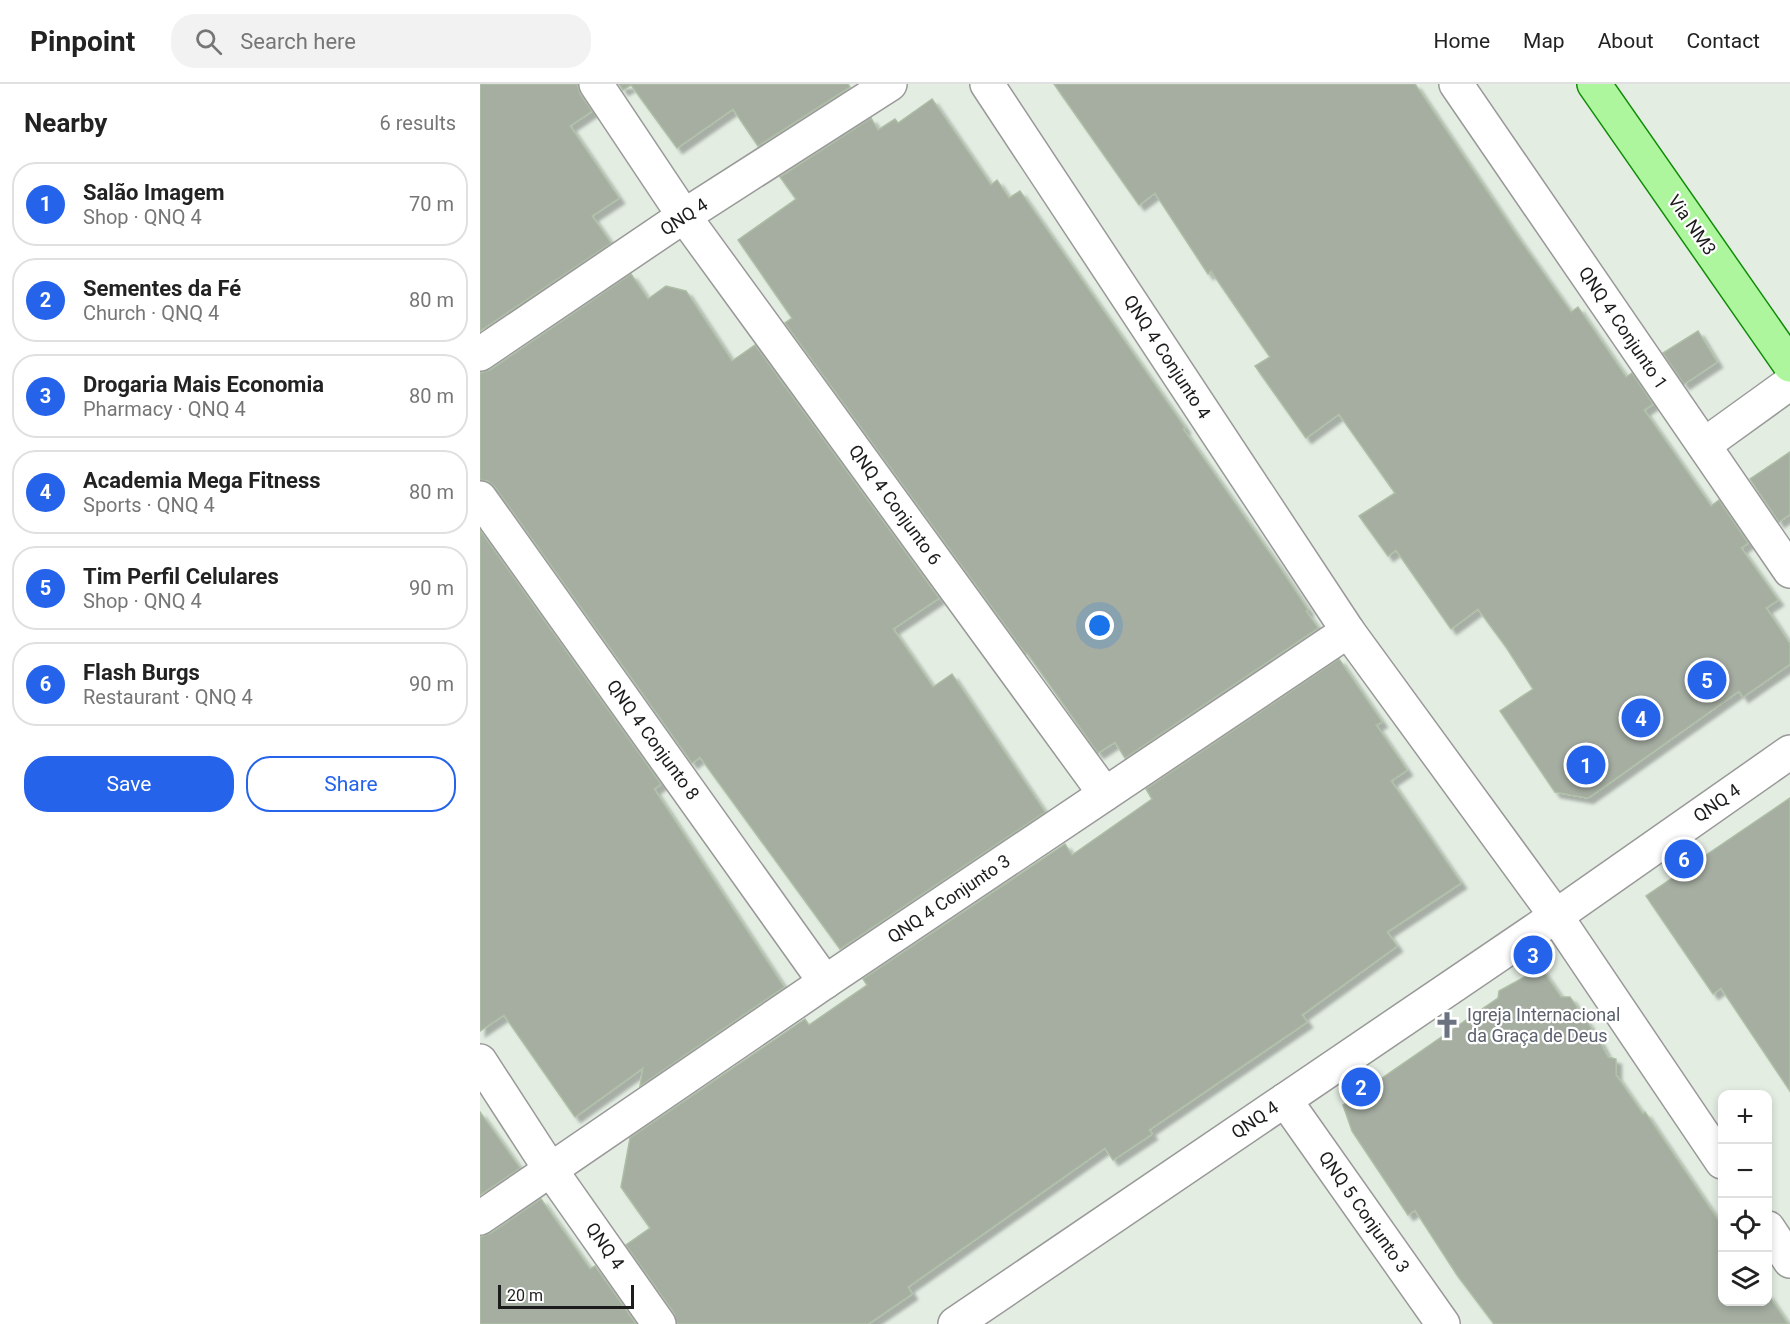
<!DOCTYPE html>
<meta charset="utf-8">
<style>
:root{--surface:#fff;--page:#f2f2f2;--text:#222;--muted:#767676;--line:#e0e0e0;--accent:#2563eb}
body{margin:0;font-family:Roboto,sans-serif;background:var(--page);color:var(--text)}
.controls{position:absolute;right:18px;bottom:18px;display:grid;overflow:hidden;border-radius:12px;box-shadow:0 3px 9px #0003}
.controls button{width:54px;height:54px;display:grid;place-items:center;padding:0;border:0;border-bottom:2px solid var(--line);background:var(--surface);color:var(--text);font:30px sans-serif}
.scale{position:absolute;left:18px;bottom:15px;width:136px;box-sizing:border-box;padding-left:6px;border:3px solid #1c1c1c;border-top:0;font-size:16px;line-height:21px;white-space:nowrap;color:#1c1c1c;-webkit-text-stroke:4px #fff;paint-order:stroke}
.you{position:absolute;left:620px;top:542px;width:21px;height:21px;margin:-15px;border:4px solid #fff;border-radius:50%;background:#1a73e8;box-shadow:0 0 0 9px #1a73e833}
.badge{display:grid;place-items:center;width:39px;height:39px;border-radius:50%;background:var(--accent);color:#fff;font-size:20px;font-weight:700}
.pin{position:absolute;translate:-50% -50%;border:3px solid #fff;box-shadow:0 2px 6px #0006}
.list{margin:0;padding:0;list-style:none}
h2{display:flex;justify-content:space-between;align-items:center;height:78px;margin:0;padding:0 24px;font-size:26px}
h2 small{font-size:20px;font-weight:400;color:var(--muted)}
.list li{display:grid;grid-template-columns:39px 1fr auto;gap:18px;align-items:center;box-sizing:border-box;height:84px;margin:0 12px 12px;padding:0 12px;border:2px solid var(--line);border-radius:24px}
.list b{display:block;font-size:22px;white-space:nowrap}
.list p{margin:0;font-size:20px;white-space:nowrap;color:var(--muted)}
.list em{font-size:20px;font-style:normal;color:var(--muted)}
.actions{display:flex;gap:12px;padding:18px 24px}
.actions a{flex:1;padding:14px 0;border:2px solid var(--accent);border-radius:24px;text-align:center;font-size:21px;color:var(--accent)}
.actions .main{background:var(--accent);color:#fff}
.icon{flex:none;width:33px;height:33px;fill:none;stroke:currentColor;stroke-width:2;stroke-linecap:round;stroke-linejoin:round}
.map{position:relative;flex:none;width:1310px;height:1240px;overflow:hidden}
header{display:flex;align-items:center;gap:36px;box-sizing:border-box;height:84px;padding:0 30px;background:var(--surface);border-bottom:2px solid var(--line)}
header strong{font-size:28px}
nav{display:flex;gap:33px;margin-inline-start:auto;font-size:21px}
.search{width:420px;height:54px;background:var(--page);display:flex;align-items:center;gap:15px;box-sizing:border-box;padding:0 21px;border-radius:24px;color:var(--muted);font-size:22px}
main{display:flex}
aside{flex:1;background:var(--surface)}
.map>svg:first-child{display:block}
.building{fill:#a6aea2;stroke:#adbea5;stroke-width:1.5;filter:url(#shadow)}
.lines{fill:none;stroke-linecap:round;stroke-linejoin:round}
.minor-casing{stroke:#999;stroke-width:36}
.major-casing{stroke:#118c08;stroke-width:36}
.minor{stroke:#fff;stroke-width:33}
.major{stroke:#adf69e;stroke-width:33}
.labels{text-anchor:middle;stroke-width:4.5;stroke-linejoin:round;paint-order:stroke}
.street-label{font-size:18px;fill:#1c1c1c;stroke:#fff}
.worship-label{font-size:18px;fill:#5b616d;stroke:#fff;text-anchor:start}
</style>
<header>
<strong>Pinpoint</strong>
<div class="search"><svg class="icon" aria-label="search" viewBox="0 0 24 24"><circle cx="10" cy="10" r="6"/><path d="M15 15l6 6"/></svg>Search here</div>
<nav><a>Home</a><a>Map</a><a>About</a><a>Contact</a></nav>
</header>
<main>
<aside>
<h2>Nearby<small>6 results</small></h2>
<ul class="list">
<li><span class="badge">1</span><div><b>Salão Imagem</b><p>Shop · QNQ 4</p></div><em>70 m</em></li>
<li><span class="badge">2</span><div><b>Sementes da Fé</b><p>Church · QNQ 4</p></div><em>80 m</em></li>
<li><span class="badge">3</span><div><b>Drogaria Mais Economia</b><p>Pharmacy · QNQ 4</p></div><em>80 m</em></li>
<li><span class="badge">4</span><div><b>Academia Mega Fitness</b><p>Sports · QNQ 4</p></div><em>80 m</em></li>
<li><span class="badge">5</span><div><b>Tim Perfil Celulares</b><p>Shop · QNQ 4</p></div><em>90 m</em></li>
<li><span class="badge">6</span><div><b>Flash Burgs</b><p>Restaurant · QNQ 4</p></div><em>90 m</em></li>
</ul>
<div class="actions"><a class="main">Save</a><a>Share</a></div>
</aside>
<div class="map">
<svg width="1310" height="1240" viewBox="0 0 1310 1240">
<defs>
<filter id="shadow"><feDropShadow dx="5.5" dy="5.5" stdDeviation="1.5" flood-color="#0004"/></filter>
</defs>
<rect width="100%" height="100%" fill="#e3ede2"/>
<g class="building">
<polygon points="0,0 97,0 100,10 112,27 90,42 139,114 112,132 131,159 0,247"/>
<polygon points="139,0 368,0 370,3 278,62 253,25 197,64 151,1 143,6"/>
<polygon points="574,0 935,0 1037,152 1091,228 1098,223 1146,293 1152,289 1173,320 1164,326 1231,422 1239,416 1268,459 1261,464 1298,516 1286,524 1310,560 1310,580 1263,613 1259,607 1108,714 1075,708 1020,627 1053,605 1026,563 998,525 971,545 916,466 908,472 879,432 915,409 859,330 826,354 775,282 790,273 731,187 728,190 675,109 659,121"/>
<polygon points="452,15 511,101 517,96 529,114 540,107 705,344 703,345 798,481 828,526 826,527 838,544 645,674 635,658 618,669 547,569 546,570 305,239 312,234 258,156 316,115 300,93 391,34 398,46 415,35 418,39"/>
<polygon points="151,190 168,215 186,202 206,207 252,277 275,261 459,514 413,545 453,603 472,590 565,728 360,865 220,673 212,679 15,403 8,397 0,396 0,289 10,286"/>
<polygon points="1218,247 1237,278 1204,300 1183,269"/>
<polygon points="1310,368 1310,430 1299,438 1270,395"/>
<polygon points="0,446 181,700 174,705 304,903 160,1002 163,984 95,1033 24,931 0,947"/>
<polygon points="859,575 902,638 896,641 927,686 911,697 981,799 907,848 917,862 822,931 827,938 669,1046 672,1050 633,1076 625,1064 428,1203 432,1210 388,1240 197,1240 194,1229 146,1161 170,1144 141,1103 150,1054 325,935 329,941 387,901 383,895 585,760 592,771 672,715 666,705"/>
<polygon points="1310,714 1310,1007 1241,904 1233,910 1166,812"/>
<polygon points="1061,884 1081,913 1090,913 1116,951 1128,973 1136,975 1136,991 1163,1030 1165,1028 1242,1142 1242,1218 1287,1218 1287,1209 1308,1240 1014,1240 977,1191 935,1126 928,1131 872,1047 863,1021 1018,914 1019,907"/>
<polygon points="0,1028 40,1084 0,1111"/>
<polygon points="61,1115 110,1185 115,1182 156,1240 0,1240 0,1153 11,1149"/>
</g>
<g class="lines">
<defs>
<g id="minor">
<polyline points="116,0 204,132 625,710"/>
<polyline points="507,0 868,547 1076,832 1242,1078"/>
<polyline points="976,0 1310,487"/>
<polyline points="0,270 204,132 410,0"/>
<polyline points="1224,361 1310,299"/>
<polyline points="0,414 345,898"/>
<polyline points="0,977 70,1085 179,1240"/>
<polyline points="805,1016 963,1240"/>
<polyline points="0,1134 345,898 868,547"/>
<polyline points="1288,1144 1310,1177"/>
<polyline points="475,1240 1076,832 1310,668"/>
</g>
<polyline id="major" points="1114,0 1310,281"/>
</defs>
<use href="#minor" class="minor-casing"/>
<use href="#major" class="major-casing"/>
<use href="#minor" class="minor"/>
<use href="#major" class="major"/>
</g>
<defs>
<symbol id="church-bare" viewBox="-9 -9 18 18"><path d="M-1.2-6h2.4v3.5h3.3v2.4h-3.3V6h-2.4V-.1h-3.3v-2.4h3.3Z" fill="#6b7280" stroke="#fff" stroke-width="2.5" paint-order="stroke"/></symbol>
</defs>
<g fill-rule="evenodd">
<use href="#church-bare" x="948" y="922" width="38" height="38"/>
</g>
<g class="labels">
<g class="street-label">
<text transform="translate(204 133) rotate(-33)" y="6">QNQ 4</text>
<text transform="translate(1212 141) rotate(55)" y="6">Via NM3</text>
<text transform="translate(1143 244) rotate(56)" y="6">QNQ 4 Conjunto 1</text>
<text transform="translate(687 273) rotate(57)" y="6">QNQ 4 Conjunto 4</text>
<text transform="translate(415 421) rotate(54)" y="6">QNQ 4 Conjunto 6</text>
<text transform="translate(173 656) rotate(54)" y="6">QNQ 4 Conjunto 8</text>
<text transform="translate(1237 719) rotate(-35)" y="6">QNQ 4</text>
<text transform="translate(469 815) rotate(-34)" y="6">QNQ 4 Conjunto 3</text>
<text transform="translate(775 1036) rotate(-34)" y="6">QNQ 4</text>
<text transform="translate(884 1128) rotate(55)" y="6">QNQ 5 Conjunto 3</text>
<text transform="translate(125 1162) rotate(55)" y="6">QNQ 4</text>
</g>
<g class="worship-label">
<text x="987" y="937">Igreja Internacional<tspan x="987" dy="21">da Graça de Deus</tspan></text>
</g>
</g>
</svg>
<div class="controls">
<button>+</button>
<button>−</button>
<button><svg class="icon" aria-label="locate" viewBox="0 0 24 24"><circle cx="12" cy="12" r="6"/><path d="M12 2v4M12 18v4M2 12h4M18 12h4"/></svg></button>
<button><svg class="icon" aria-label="layers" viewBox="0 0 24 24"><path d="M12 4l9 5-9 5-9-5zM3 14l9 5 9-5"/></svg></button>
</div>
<div class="scale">20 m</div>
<div class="you"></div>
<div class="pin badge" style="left:1106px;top:681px">1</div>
<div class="pin badge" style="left:881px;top:1003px">2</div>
<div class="pin badge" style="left:1053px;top:871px">3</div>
<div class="pin badge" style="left:1161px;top:634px">4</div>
<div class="pin badge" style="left:1227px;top:596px">5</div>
<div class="pin badge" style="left:1204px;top:775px">6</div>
</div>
</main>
